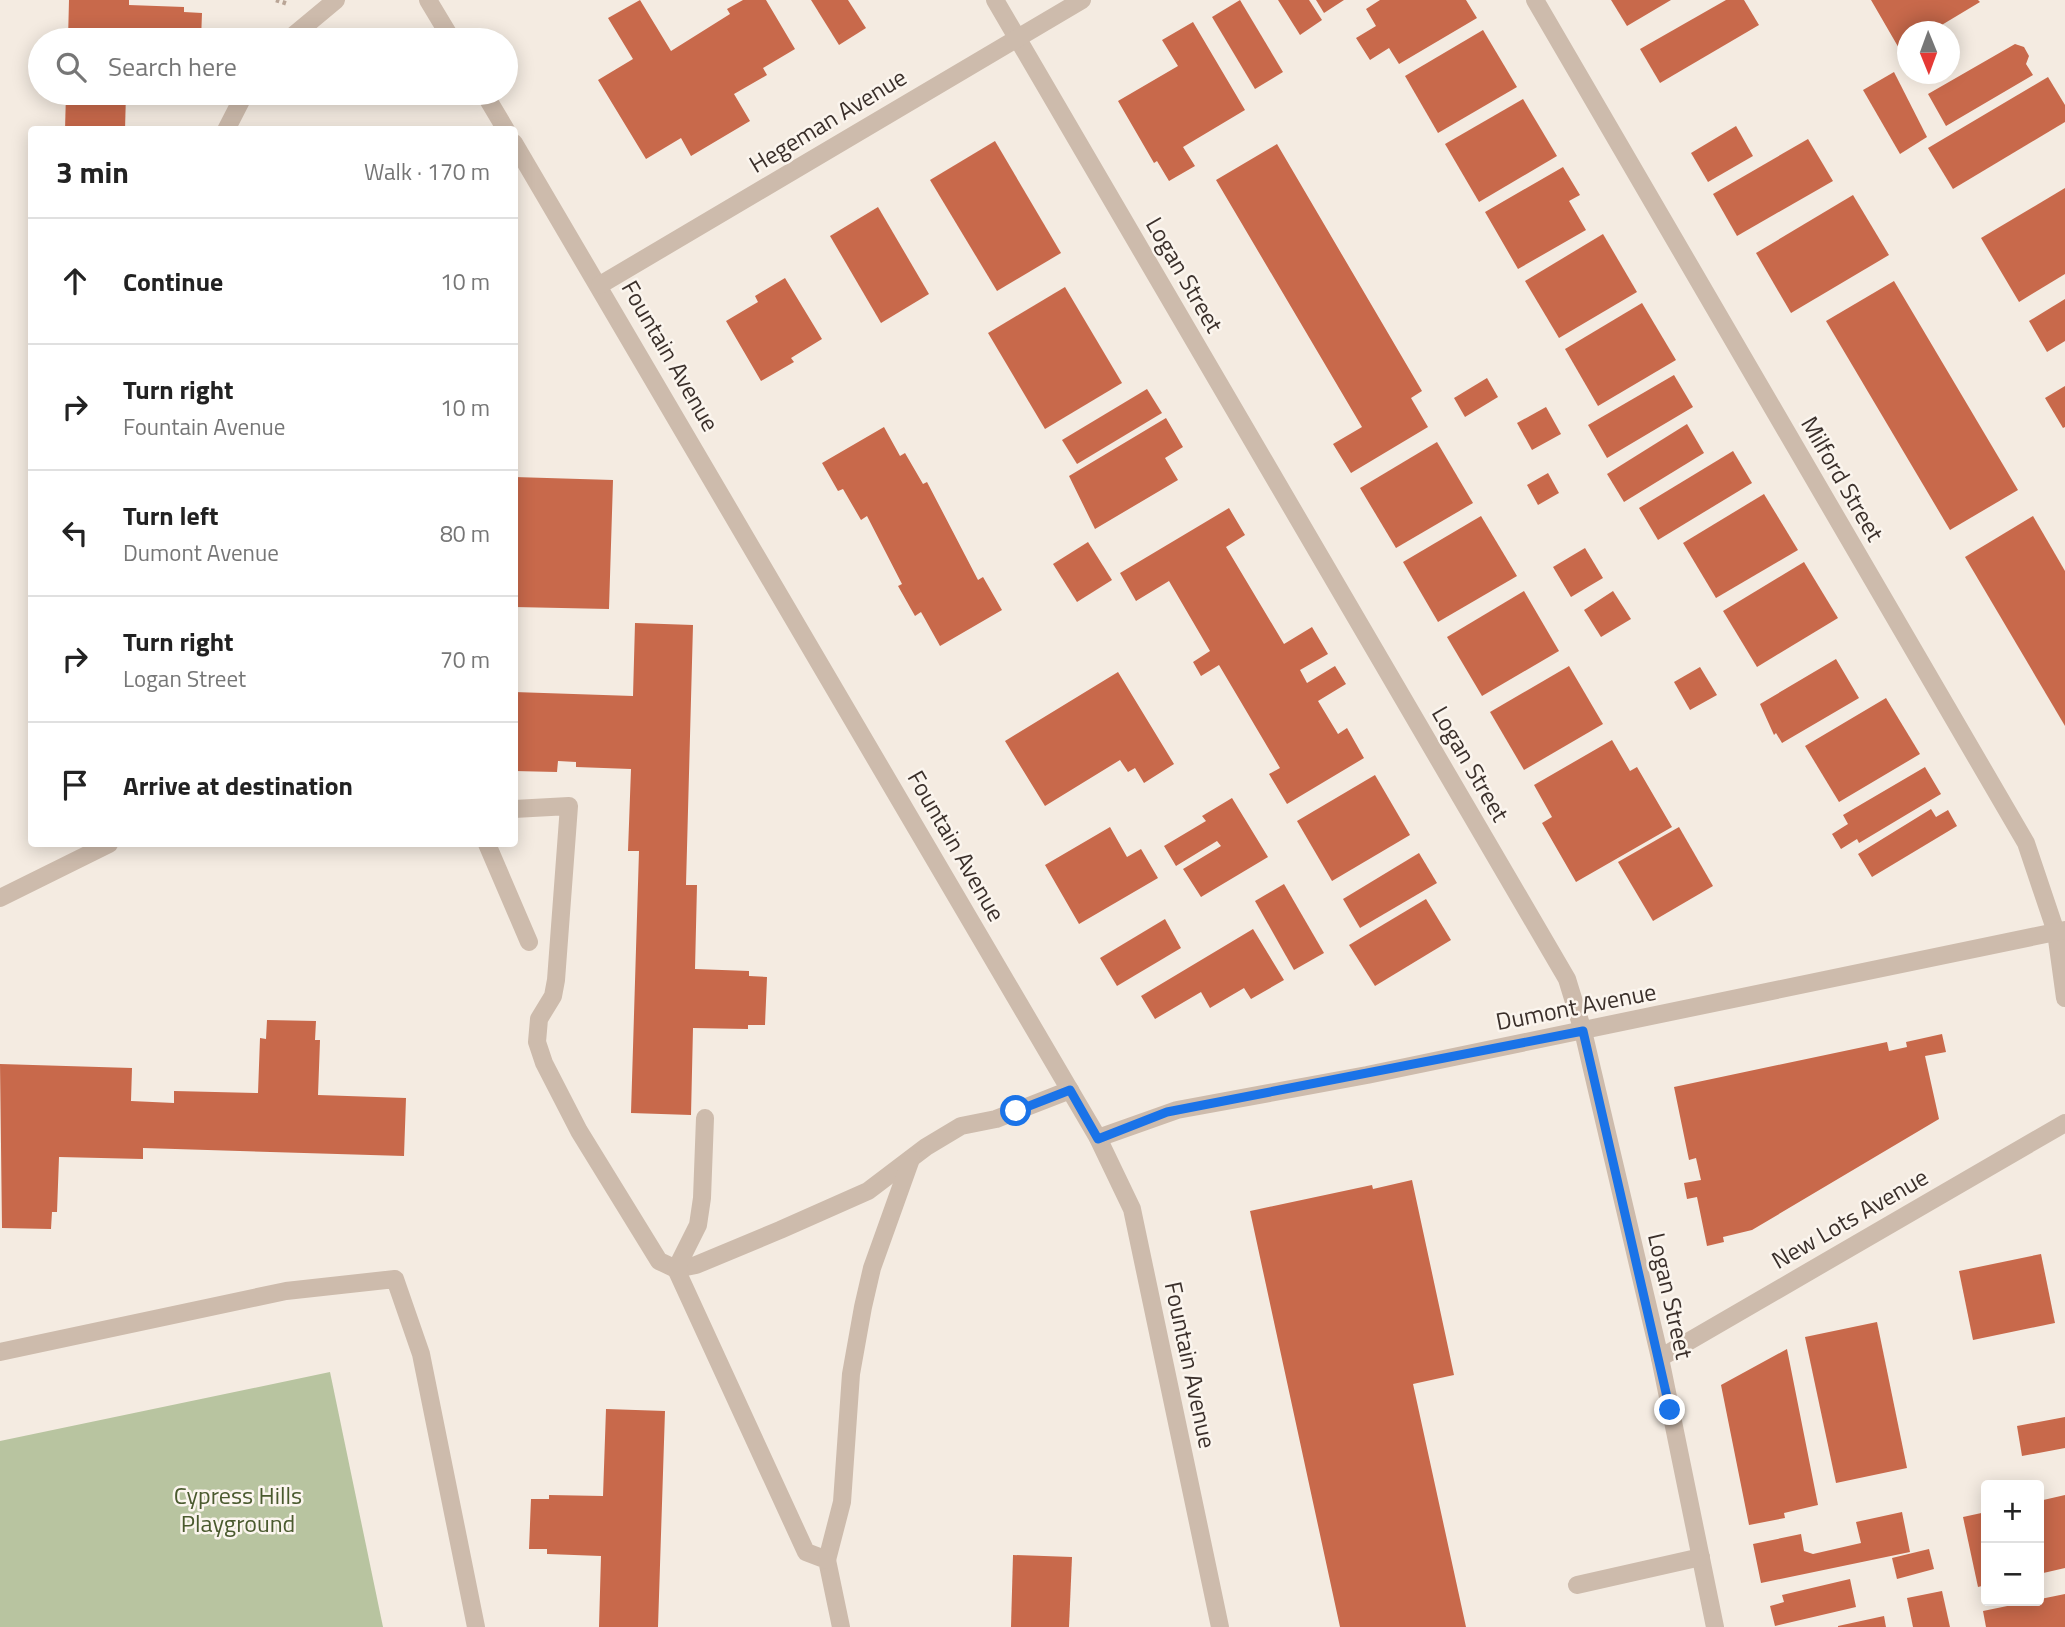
<!DOCTYPE html>
<meta charset="utf-8">
<style>
:root{--surface:#fff;--page:#f6f6f6;--text:#222;--muted:#767676;--line:#e0e0e0}
body{margin:0;font-family:"Titillium Web",sans-serif;background:var(--page);color:var(--text)}
.controls{position:absolute;right:21px;bottom:21px;display:grid;overflow:hidden;border-radius:7px;box-shadow:0 4px 18px #0003}
.controls button{width:63px;height:63px;display:grid;place-items:center;padding:0;border:0;border-bottom:2px solid var(--line);background:var(--surface);color:var(--text);font:35px sans-serif}
.compass{position:absolute;left:1897px;top:21px;width:63px;height:63px;border-radius:50%;background:var(--surface);box-shadow:0 4px 18px #0003;rotate:179deg}
.stop{position:absolute;width:21px;height:21px;margin:-16px;border:5px solid #1a73e8;border-radius:50%;background:#fff}
.stop.end{background:#1a73e8;border-color:#fff;box-shadow:0 2px 7px #0008}
.list{margin:0;padding:0;list-style:none}
h2{display:flex;justify-content:space-between;align-items:center;height:91px;margin:0;padding:0 28px;font-size:30px}
h2 small{font-size:23px;font-weight:400;color:var(--muted)}
.list li{display:grid;grid-template-columns:46px 1fr auto;gap:21px;align-items:center;box-sizing:border-box;height:126px;padding:0 28px;border-top:2px solid var(--line)}
.list b{display:block;font-size:26px;white-space:nowrap}
.list p{margin:0;font-size:23px;white-space:nowrap;color:var(--muted)}
.list em{font-size:23px;font-style:normal;color:var(--muted)}
.icon{flex:none;width:38px;height:38px;fill:none;stroke:currentColor;stroke-width:2;stroke-linecap:round;stroke-linejoin:round}
.map{position:relative;flex:none;width:2065px;height:1627px;overflow:hidden}
.search{position:absolute;background:var(--surface);box-shadow:0 4px 18px #0003;left:28px;top:28px;width:490px;height:77px;display:flex;align-items:center;gap:18px;box-sizing:border-box;padding:0 24px;border-radius:38px;color:var(--muted);font-size:26px}
.panel{position:absolute;background:var(--surface);box-shadow:0 4px 18px #0003;left:28px;top:126px;width:490px;height:721px;border-radius:7px}
.map>svg:first-child{display:block}
.green{fill:#b8c4a0}
.building{fill:#c8694b}
.lines{fill:none;stroke-linecap:round;stroke-linejoin:round}
.path{stroke:#b9a596;stroke-width:4.5;stroke-dasharray:3.5 3.5;stroke-linecap:butt}
.minor{stroke:#cdbbac;stroke-width:18}
.route{stroke:#1a73e8;stroke-width:9}
.labels{text-anchor:middle;stroke-width:5;stroke-linejoin:round;paint-order:stroke}
.street-label{font-size:24px;fill:#3b302b;stroke:#fbf5ee}
.park-label{font-size:24px;fill:#4a5a2e;stroke:#fbf5ee}
</style>
<div class="map">
<svg width="2065" height="1627" viewBox="0 0 2065 1627">
<rect width="100%" height="100%" fill="#f4ebe1"/>
<polygon class="green" points="330,1372 383,1627 0,1627 0,1441"/>
<g class="building">
<polygon points="69,0 129,0 129,5 184,7 184,12 202,13 201,40 68,40"/>
<polygon points="640,0 671,51 730,14 727,9 743,0 766,0 795,49 763,68 767,75 734,94 750,121 691,156 681,138 646,159 598,80 633,59 608,18"/>
<polygon points="811,0 848,0 866,28 839,45"/>
<polygon points="1240,0 1283,72 1255,89 1212,17"/>
<polygon points="1278,0 1309,0 1322,20 1300,35"/>
<polygon points="1316,0 1344,0 1324,13"/>
<polygon points="1380,0 1466,0 1477,18 1399,64 1389,48 1370,60 1356,38 1376,26 1366,9"/>
<polygon points="1611,0 1671,0 1627,26"/>
<polygon points="1726,0 1744,0 1759,25 1660,83 1640,49"/>
<polygon points="1871,0 1978,0 1980,2 1930,32 1908,32 1908,45 1900,50"/>
<polygon points="1193,22 1245,110 1183,147 1195,166 1169,181 1157,161 1154,163 1118,101 1178,66 1162,40"/>
<polygon points="1483,30 1517,87 1438,133 1405,76"/>
<polygon points="2015,44 2024,47 2029,56 2026,64 2033,75 1946,126 1928,94"/>
<polygon points="1894,72 1927,137 1900,154 1863,90"/>
<polygon points="2048,77 2065,105 2065,122 1953,189 1928,148"/>
<polygon points="66,93 126,93 125,130 65,130"/>
<polygon points="1523,99 1557,156 1479,202 1445,144"/>
<polygon points="1736,126 1753,156 1708,182 1691,153"/>
<polygon points="1808,139 1833,181 1737,236 1713,194"/>
<polygon points="995,141 1061,253 997,291 930,180"/>
<polygon points="1277,144 1422,391 1411,398 1428,427 1351,473 1333,444 1362,427 1216,180"/>
<polygon points="1563,167 1580,195 1569,201 1586,230 1518,269 1485,212"/>
<polygon points="2065,188 2065,274 2019,302 1981,238"/>
<polygon points="1853,195 1889,255 1791,313 1756,253"/>
<polygon points="878,207 929,294 881,323 830,236"/>
<polygon points="1603,234 1637,292 1559,338 1525,281"/>
<polygon points="785,278 822,339 791,358 794,362 761,381 726,321 758,302 755,296"/>
<polygon points="1894,281 2018,490 1950,530 1826,321"/>
<polygon points="1065,287 1122,383 1045,429 988,333"/>
<polygon points="2065,299 2065,341 2047,352 2029,321"/>
<polygon points="1642,303 1676,360 1598,406 1565,349"/>
<polygon points="1674,375 1693,407 1607,458 1588,425"/>
<polygon points="1487,378 1498,397 1465,417 1454,398"/>
<polygon points="2065,386 2065,427 2063,428 2045,398"/>
<polygon points="1147,389 1162,413 1077,464 1062,440"/>
<polygon points="1546,407 1561,434 1532,450 1517,423"/>
<polygon points="1166,418 1183,447 1165,458 1178,480 1095,529 1069,476"/>
<polygon points="1687,424 1704,453 1624,502 1607,474"/>
<polygon points="884,427 900,456 905,453 923,484 927,482 978,580 983,577 1002,610 940,646 921,612 915,616 898,586 902,584 867,516 861,520 843,489 838,491 822,463"/>
<polygon points="1437,442 1473,503 1396,548 1360,488"/>
<polygon points="1733,451 1752,483 1658,540 1639,508"/>
<polygon points="1548,473 1559,493 1538,505 1527,485"/>
<polygon points="514,477 613,480 609,609 514,607"/>
<polygon points="1764,494 1798,550 1716,598 1683,543"/>
<polygon points="1229,508 1245,535 1226,547 1284,644 1312,627 1328,654 1300,670 1307,683 1335,666 1346,684 1318,701 1338,734 1347,728 1364,758 1287,804 1269,774 1280,768 1219,665 1201,676 1193,662 1210,651 1169,581 1136,601 1120,573"/>
<polygon points="1481,516 1517,576 1438,622 1403,562"/>
<polygon points="2033,516 2065,571 2065,726 1965,557"/>
<polygon points="1088,542 1112,580 1077,602 1053,564"/>
<polygon points="1585,548 1603,578 1571,597 1553,567"/>
<polygon points="1804,562 1838,618 1757,667 1723,611"/>
<polygon points="1524,591 1559,651 1482,696 1447,637"/>
<polygon points="1613,591 1631,619 1601,637 1584,610"/>
<polygon points="635,623 693,625 686,885 697,885 695,969 749,971 749,976 767,977 765,1025 748,1025 748,1029 693,1028 691,1115 631,1113 639,851 628,851 631,769 576,767 576,762 558,761 557,772 514,771 514,692 633,696"/>
<polygon points="1836,659 1859,698 1782,743 1776,733 1774,735 1760,704"/>
<polygon points="1569,666 1603,724 1524,770 1490,712"/>
<polygon points="1700,667 1717,695 1690,710 1674,682"/>
<polygon points="1118,672 1174,764 1144,783 1135,768 1128,772 1120,760 1045,806 1005,741"/>
<polygon points="1886,698 1920,754 1839,802 1805,746"/>
<polygon points="1612,740 1630,771 1637,767 1672,827 1576,882 1542,823 1552,817 1534,785"/>
<polygon points="1925,767 1941,794 1859,843 1857,839 1841,849 1832,834 1848,824 1843,815"/>
<polygon points="1375,775 1410,835 1332,881 1297,821"/>
<polygon points="1232,798 1268,857 1201,897 1183,869 1221,846 1217,841 1176,866 1164,846 1206,821 1202,816"/>
<polygon points="1931,809 1936,817 1948,810 1957,826 1872,877 1858,854"/>
<polygon points="1110,827 1127,857 1141,849 1158,878 1079,924 1045,865"/>
<polygon points="1679,827 1713,886 1653,921 1618,862"/>
<polygon points="1419,853 1437,883 1360,928 1343,899"/>
<polygon points="1284,884 1324,953 1294,970 1255,901"/>
<polygon points="1426,899 1451,940 1375,986 1349,945"/>
<polygon points="1165,919 1181,948 1117,986 1100,958"/>
<polygon points="1253,929 1284,980 1251,999 1244,988 1210,1008 1201,992 1155,1019 1141,996"/>
<polygon points="267,1020 316,1021 315,1040 320,1040 318,1095 406,1098 404,1156 143,1148 143,1159 59,1157 57,1212 52,1212 51,1229 2,1228 0,1064 132,1068 131,1101 174,1103 174,1091 258,1093 260,1038 266,1039"/>
<polygon points="1942,1034 1946,1052 1925,1056 1939,1119 1752,1230 1723,1237 1724,1242 1707,1246 1697,1197 1687,1199 1684,1183 1701,1180 1696,1158 1689,1160 1674,1087 1887,1042 1889,1051 1907,1047 1906,1042"/>
<polygon points="1412,1180 1454,1375 1413,1384 1466,1627 1340,1627 1250,1211 1372,1185 1373,1189"/>
<polygon points="2041,1254 2055,1323 1973,1340 1959,1271"/>
<polygon points="1877,1322 1907,1468 1836,1483 1805,1337"/>
<polygon points="1787,1349 1818,1505 1784,1513 1785,1518 1749,1525 1721,1385"/>
<polygon points="606,1409 665,1411 658,1627 599,1627 601,1556 547,1554 547,1549 529,1549 531,1499 549,1499 549,1495 603,1496"/>
<polygon points="2065,1417 2065,1448 2022,1456 2017,1426"/>
<polygon points="2065,1495 2065,1568 2039,1574 2039,1501"/>
<polygon points="1902,1512 1910,1552 1761,1583 1753,1544 1801,1534 1804,1551 1813,1554 1861,1543 1856,1522"/>
<polygon points="1986,1512 1986,1585 1978,1587 1963,1517"/>
<polygon points="1929,1549 1934,1569 1897,1579 1892,1558"/>
<polygon points="1013,1555 1072,1557 1069,1627 1011,1627"/>
<polygon points="1850,1579 1856,1607 1775,1626 1770,1606 1784,1602 1782,1595"/>
<polygon points="1942,1591 1950,1627 1913,1627 1907,1598"/>
<polygon points="2065,1594 2065,1627 1986,1627 1983,1611"/>
<polygon points="1884,1616 1886,1627 1838,1627 1838,1626"/>
</g>
<g class="lines">
<polyline class="path" points="276,0 288,4"/>
<g class="minor">
<polyline points="428,0 452,40"/>
<polyline points="995,0 1567,979 1583,1031 1660,1358 1715,1627"/>
<polyline points="1535,0 2026,843 2056,932 2065,998"/>
<polyline points="288,40 336,0"/>
<polyline points="484,93 506,130"/>
<polyline points="226,130 245,93"/>
<polyline points="514,143 1098,1138 1132,1209 1220,1627"/>
<polyline points="600,285 1082,0"/>
<polyline points="514,809 569,806 556,980 553,996 539,1019 537,1042 544,1063 579,1131 659,1261 676,1269 696,1265 780,1230 868,1191 926,1147 961,1126 996,1119 1070,1090"/>
<polyline points="487,844 529,942"/>
<polyline points="0,898 109,844"/>
<polyline points="705,1118 702,1198 698,1225 676,1269 806,1552 827,1560 841,1627"/>
<polyline points="1098,1138 1177,1110 1367,1075 2065,930"/>
<polyline points="0,1352 286,1291 395,1279 421,1354 476,1627"/>
<polyline points="1660,1358 2065,1123"/>
<polyline points="827,1560 842,1502 851,1374 863,1307 872,1268 911,1159"/>
<polyline points="1577,1585 1701,1557"/>
</g>
</g>
<g class="lines">
<polyline class="route" points="1016,1111 1070,1090 1098,1139 1167,1112 1583,1031 1670,1410"/>
</g>
<g class="labels">
<g class="street-label">
<text transform="translate(828 121) rotate(-31)" y="8">Hegeman Avenue</text>
<text transform="translate(1184 275) rotate(60)" y="8">Logan Street</text>
<text transform="translate(670 356) rotate(60)" y="8">Fountain Avenue</text>
<text transform="translate(1842 479) rotate(60)" y="8">Milford Street</text>
<text transform="translate(1470 764) rotate(60)" y="8">Logan Street</text>
<text transform="translate(956 846) rotate(60)" y="8">Fountain Avenue</text>
<text transform="translate(1576 1007) rotate(-11)" y="8">Dumont Avenue</text>
<text transform="translate(1850 1219) rotate(-30)" y="8">New Lots Avenue</text>
<text transform="translate(1670 1296) rotate(77)" y="8">Logan Street</text>
<text transform="translate(1190 1365) rotate(78)" y="8">Fountain Avenue</text>
</g>
<g class="park-label">
<text x="238" y="1504">Cypress Hills<tspan x="238" dy="28">Playground</tspan></text>
</g>
</g>
</svg>
<div class="controls">
<button>+</button>
<button>−</button>
</div>
<svg class="compass" viewBox="-18 -18 36 36"><path d="M0-13l5 13h-10z" fill="#e53935"/><path d="M0 13l5-13h-10z" fill="#767676"/></svg>
<div class="stop" style="left:1016px;top:1111px"></div>
<div class="stop end" style="left:1670px;top:1410px"></div>
<div class="search"><svg class="icon" aria-label="search" viewBox="0 0 24 24"><circle cx="10" cy="10" r="6"/><path d="M15 15l6 6"/></svg>Search here</div>
<section class="panel">
<h2>3 min<small>Walk · 170 m</small></h2>
<ul class="list">
<li><svg class="icon" aria-label="ahead" viewBox="0 0 24 24"><path d="M12 20V5M6 11l6-6 6 6"/></svg><div><b>Continue</b></div><em>10 m</em></li>
<li><svg class="icon" aria-label="right" viewBox="0 0 24 24"><path d="M7 20v-9h11M14 6l5 5-5 5"/></svg><div><b>Turn right</b><p>Fountain Avenue</p></div><em>10 m</em></li>
<li><svg class="icon" aria-label="left" viewBox="0 0 24 24"><path d="M17 20v-9H6M10 6l-5 5 5 5"/></svg><div><b>Turn left</b><p>Dumont Avenue</p></div><em>80 m</em></li>
<li><svg class="icon" aria-label="right" viewBox="0 0 24 24"><path d="M7 20v-9h11M14 6l5 5-5 5"/></svg><div><b>Turn right</b><p>Logan Street</p></div><em>70 m</em></li>
<li><svg class="icon" aria-label="arrive" viewBox="0 0 24 24"><path d="M6 21V4h12l-3 4 3 4H6"/></svg><div><b>Arrive at destination</b></div></li>
</ul>
</section>
</div>
